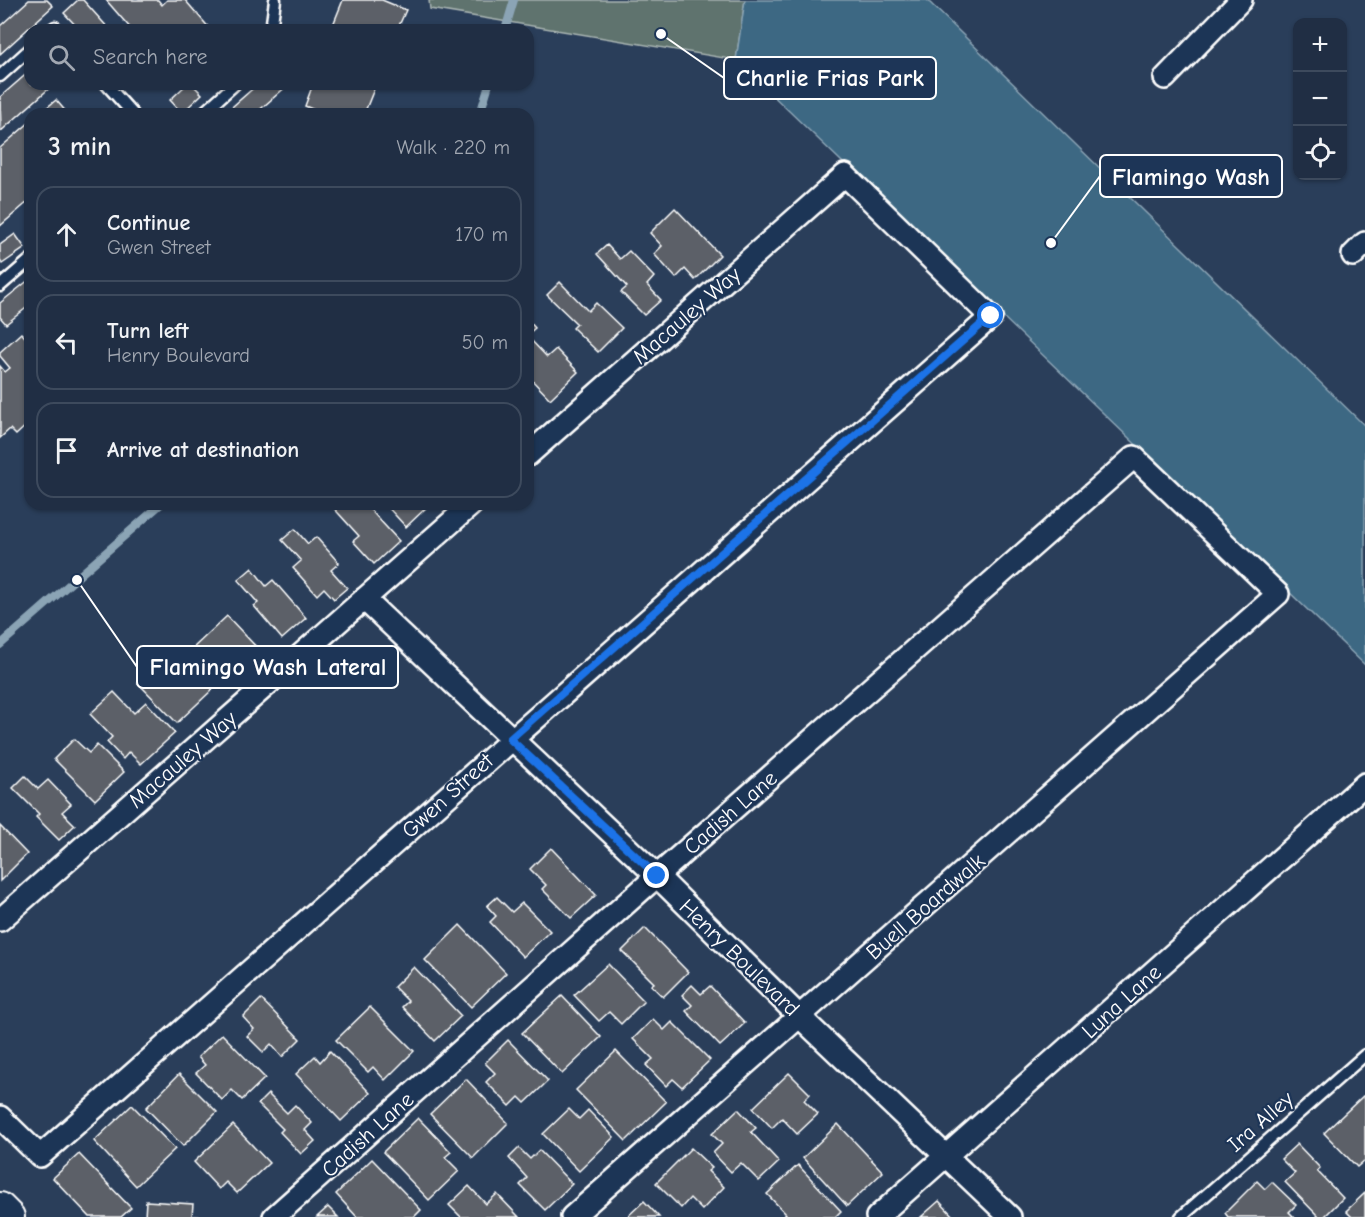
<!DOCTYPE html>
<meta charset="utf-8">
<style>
:root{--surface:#202e44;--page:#28364b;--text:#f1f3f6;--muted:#a2a8b2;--line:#3d4a5d}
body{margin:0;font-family:"Comic Neue",sans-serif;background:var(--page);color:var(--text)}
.controls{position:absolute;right:18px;top:18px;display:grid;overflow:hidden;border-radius:12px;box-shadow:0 2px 4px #0004}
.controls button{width:54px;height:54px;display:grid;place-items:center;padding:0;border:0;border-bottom:2px solid var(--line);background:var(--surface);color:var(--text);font:30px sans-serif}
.stop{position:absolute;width:18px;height:18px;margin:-14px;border:4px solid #1a73e8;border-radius:50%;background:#fff}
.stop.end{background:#1a73e8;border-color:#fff;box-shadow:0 2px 6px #0008}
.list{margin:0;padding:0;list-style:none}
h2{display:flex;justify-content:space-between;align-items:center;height:78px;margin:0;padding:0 24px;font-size:26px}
h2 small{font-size:20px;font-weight:400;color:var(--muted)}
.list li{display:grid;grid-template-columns:39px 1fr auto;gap:18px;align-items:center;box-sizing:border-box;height:96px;margin:0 12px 12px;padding:0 12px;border:2px solid var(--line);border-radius:18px}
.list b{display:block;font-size:22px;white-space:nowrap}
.list p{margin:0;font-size:20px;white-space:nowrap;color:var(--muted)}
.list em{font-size:20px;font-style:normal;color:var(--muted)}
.icon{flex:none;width:33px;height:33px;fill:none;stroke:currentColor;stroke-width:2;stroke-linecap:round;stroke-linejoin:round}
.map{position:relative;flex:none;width:1365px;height:1217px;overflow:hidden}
.search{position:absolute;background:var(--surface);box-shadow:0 2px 4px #0004;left:24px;top:24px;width:510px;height:66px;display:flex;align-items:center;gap:15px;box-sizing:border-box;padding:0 21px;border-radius:18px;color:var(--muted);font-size:22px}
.panel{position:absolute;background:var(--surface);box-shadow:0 2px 4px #0004;left:24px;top:108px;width:510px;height:402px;border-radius:18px}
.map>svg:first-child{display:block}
.green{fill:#5e736e;stroke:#aeb9b6;stroke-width:1.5}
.water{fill:#3d6883;stroke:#8ba4b5;stroke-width:1.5}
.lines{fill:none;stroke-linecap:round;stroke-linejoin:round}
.stream{stroke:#8ba4b5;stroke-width:8}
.building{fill:#5c6167;stroke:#fff;stroke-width:1.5}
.lane-casing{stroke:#fff;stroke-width:15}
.street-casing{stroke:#fff;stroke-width:26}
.secondary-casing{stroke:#fff;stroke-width:34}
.lane{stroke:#1d3557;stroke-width:10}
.street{stroke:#1d3557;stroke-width:21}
.secondary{stroke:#1d3557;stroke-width:30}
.route{stroke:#1a73e8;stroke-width:8}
.labels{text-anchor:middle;stroke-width:4.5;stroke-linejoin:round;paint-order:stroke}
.street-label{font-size:22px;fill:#fff;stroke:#1d3557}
.leader{fill:none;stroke:#fff;stroke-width:2}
.callout-dot{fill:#fff;stroke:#1d3557;stroke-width:2}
.callout{fill:#1d3557;stroke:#fff;stroke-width:2}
.callout-label{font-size:24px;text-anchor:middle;font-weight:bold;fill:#fff}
</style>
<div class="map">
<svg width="1365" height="1217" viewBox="0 0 1365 1217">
<rect width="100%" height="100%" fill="#2a3e5a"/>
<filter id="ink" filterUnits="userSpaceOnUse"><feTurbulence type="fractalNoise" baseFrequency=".0167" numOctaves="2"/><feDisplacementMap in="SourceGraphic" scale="12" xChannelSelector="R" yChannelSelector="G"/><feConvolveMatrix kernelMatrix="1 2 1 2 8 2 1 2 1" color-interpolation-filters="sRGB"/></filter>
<g filter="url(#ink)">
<polygon class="green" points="429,0 745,0 736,60 430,9"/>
<polygon class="water" points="745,0 927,0 1365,426 1365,665 736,60"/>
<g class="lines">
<g class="stream">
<polyline points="505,30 514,0"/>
<polyline points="480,114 489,84"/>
<polyline points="0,645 161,504"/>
</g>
</g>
<g class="building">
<polygon points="29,0 47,0 53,6 0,54 0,26"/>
<polygon points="78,0 83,0 110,30 80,30 64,13"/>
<polygon points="106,0 158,0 162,5 167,0 185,0 211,30 132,30"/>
<polygon points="343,0 382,0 406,10 397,30 331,30"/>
<polygon points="30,71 30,84 54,84 1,131 0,97"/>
<polygon points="187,84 192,84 202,94 182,113 170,100"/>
<polygon points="258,84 289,84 255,114 224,114"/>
<polygon points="313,84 376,84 364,114 316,114 317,111 305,106"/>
<polygon points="56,100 68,114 39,114"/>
<polygon points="30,122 30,176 27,179 30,183 30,200 0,226 0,148"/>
<polygon points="675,208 720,255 695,280 685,269 676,278 654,254 662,246 650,233"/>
<polygon points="15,234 25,248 2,264 0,260 0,245"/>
<polygon points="607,245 620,259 629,251 654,277 647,285 661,300 644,315 621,292 627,287 597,254"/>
<polygon points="30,279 30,305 6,324 0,317 0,303"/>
<polygon points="560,282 588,311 596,303 622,328 598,352 573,328 577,324 547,295"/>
<polygon points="528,320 535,328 528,334"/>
<polygon points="21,333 26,338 30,335 30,422 16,435 10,429 0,438 0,366 5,372 10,368 0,356 0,352"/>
<polygon points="528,337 547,357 556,349 578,372 550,399 528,376"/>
<polygon points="330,504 365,504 399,541 374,564 353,541 359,536"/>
<polygon points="385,504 430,504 406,527"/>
<polygon points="295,529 308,544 316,537 339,563 331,570 347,588 334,599 324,588 317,595 293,568 301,561 282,540"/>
<polygon points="252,568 266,586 273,580 306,618 282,639 254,606 258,603 238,580"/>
<polygon points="227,616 261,652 227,685 192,649"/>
<polygon points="174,649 213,689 177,723 138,683"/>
<polygon points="114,692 134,713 146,702 175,733 141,764 129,752 123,759 107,742 112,737 90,714"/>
<polygon points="74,739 89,753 97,745 124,772 95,800 54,759"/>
<polygon points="25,776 38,789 48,780 71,804 62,812 75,825 59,840 36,817 39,814 13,788"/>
<polygon points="0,826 27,854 0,881"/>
<polygon points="551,848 596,895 571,918 542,889 546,885 530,869"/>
<polygon points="497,897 512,912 522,903 550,931 523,957 490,922 496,916 487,906"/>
<polygon points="460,925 506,973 471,1007 425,960"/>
<polygon points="645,928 688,972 663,997 651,985 654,983 622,951"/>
<polygon points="608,964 644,1001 621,1024 609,1012 599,1021 574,995"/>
<polygon points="414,967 461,1016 435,1041 402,1007 408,1001 394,987"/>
<polygon points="692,985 701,994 710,986 745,1023 720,1046 686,1011 692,1005 682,995"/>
<polygon points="562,996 601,1037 562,1074 522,1033"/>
<polygon points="261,999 300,1039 282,1057 271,1044 263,1052 247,1036 254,1029 243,1017"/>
<polygon points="370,1007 414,1051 385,1080 373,1067 368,1072 336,1040"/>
<polygon points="653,1019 664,1030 672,1022 710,1060 682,1087 673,1079 666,1086 646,1065 653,1059 633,1039"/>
<polygon points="222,1034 265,1078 242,1100 232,1090 222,1100 196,1073 205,1065 198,1057"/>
<polygon points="508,1040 548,1081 525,1103 519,1097 510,1106 486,1082 495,1073 485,1063"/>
<polygon points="330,1051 370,1093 341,1121 296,1074 315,1056 320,1062"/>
<polygon points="616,1051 666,1102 626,1141 576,1090"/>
<polygon points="789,1073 810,1094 804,1100 818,1114 797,1134 782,1118 772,1128 753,1108"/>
<polygon points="179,1074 217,1112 183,1146 146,1108"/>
<polygon points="466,1079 508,1123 473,1158 430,1114"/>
<polygon points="268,1094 287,1113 295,1105 312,1123 305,1130 315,1141 301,1154 280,1132 283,1129 258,1104"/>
<polygon points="1363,1096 1365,1099 1365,1160 1357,1167 1324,1133"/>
<polygon points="132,1105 175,1149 136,1186 94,1141"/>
<polygon points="569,1109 579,1119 588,1110 614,1137 579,1171 543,1134"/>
<polygon points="738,1109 756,1128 751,1132 779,1162 759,1181 741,1163 731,1172 713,1153 722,1144 712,1134"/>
<polygon points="418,1118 451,1152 445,1157 459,1171 429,1200 383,1152"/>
<polygon points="838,1124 883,1172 847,1206 803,1158"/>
<polygon points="233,1125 269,1163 237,1193 226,1182 219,1189 194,1162"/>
<polygon points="1297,1144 1320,1168 1317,1171 1343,1198 1324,1217 1319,1217 1285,1182 1295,1173 1281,1159"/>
<polygon points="519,1148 530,1159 539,1150 572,1184 545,1210 520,1185 527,1178 509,1158"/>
<polygon points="691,1148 712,1168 708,1171 724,1187 702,1210 690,1198 681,1208 656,1183"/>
<polygon points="79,1154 131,1208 121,1217 90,1217 53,1178"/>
<polygon points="372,1159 421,1210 414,1217 357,1217 336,1194"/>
<polygon points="798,1165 841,1211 835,1217 783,1217 786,1214 767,1194"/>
<polygon points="1257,1181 1265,1189 1272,1182 1296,1205 1289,1212 1294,1217 1228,1217 1225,1213"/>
<polygon points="469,1186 486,1204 497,1194 519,1217 461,1217 449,1205"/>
<polygon points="1365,1193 1365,1217 1352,1217 1346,1211"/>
<polygon points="146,1201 193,1204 192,1216 206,1217 145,1217"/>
<polygon points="644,1201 659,1217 627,1217"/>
<polygon points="939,1201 954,1217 921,1217"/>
<polygon points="328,1207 338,1217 317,1217"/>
</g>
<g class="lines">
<defs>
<g id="lane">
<polyline points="51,30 55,27 58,30"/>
<polyline points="271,30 275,0"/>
<polyline points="0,76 30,49"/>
<polyline points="106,84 133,114"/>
<polyline points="202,114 235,84"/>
<polyline points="0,286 30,260"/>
<polyline points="1181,1217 1365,1055"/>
</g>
<g id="street">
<polyline points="1165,78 1241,0"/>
<polyline points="1353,255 1365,243"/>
<polyline points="364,599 657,876 800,1017 1010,1217"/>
<polyline points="0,920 472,504"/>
<polyline points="0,1117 40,1156 991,317 845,175 528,455"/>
<polyline points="274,1217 657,876 1134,457 1278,594 572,1217"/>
<polyline points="877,1217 1365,784"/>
</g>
<polyline id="secondary" points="0,1208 9,1217"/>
</defs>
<use href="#lane" class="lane-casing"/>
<use href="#street" class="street-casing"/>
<use href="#secondary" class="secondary-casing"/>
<use href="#lane" class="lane"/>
<use href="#street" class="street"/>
<use href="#secondary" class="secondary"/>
</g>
</g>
<g class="lines" filter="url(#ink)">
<polyline class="route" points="657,876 510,739 991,316"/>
</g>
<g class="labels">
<g class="street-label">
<text transform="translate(686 315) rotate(-41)" y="8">Macauley Way</text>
<text transform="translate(182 759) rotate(-41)" y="8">Macauley Way</text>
<text transform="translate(447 795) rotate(-42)" y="8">Gwen Street</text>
<text transform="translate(730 812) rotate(-41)" y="8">Cadish Lane</text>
<text transform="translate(925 906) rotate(-41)" y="8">Buell Boardwalk</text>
<text transform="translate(740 957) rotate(44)" y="8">Henry Boulevard</text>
<text transform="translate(1121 1001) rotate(-42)" y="8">Luna Lane</text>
<text transform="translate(1260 1121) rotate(-41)" y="8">Ira Alley</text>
<text transform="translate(367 1134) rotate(-42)" y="8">Cadish Lane</text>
</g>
</g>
<path class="leader" d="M661 34L724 78M1051 243L1100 176M77 580L137 667"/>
<g class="callout-dot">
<circle cx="661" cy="34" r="6"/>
<circle cx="1051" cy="243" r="6"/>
<circle cx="77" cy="580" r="6"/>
</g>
<g class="callout">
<rect x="724" y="57" width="212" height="42" rx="6"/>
<rect x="1100" y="155" width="182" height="42" rx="6"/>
<rect x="137" y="646" width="261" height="42" rx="6"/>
</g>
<g class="callout-label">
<text x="830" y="86">Charlie Frias Park</text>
<text x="1191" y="185">Flamingo Wash</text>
<text x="268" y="675">Flamingo Wash Lateral</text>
</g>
</svg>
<div class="controls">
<button>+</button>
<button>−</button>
<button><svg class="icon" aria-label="locate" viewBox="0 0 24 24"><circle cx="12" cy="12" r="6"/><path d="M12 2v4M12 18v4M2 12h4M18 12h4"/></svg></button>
</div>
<div class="stop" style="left:991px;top:316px"></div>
<div class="stop end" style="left:657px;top:876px"></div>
<div class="search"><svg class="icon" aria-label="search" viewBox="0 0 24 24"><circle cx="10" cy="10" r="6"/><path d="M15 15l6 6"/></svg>Search here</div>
<section class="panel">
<h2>3 min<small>Walk · 220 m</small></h2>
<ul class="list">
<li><svg class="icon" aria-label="ahead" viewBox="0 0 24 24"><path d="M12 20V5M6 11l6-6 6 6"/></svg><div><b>Continue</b><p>Gwen Street</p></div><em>170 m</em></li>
<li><svg class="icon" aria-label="left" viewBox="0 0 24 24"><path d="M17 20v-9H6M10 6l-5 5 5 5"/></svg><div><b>Turn left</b><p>Henry Boulevard</p></div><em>50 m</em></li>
<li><svg class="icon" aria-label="arrive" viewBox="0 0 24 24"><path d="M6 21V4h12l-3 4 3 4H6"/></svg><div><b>Arrive at destination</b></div></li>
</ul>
</section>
</div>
